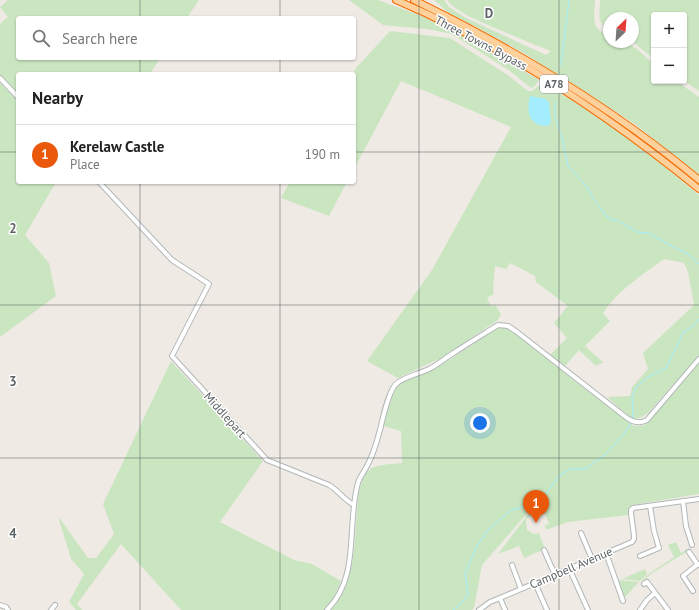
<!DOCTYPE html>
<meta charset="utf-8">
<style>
:root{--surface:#fff;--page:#f6f6f6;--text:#222;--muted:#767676;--line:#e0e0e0;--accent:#ea580c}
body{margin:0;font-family:"PT Sans",sans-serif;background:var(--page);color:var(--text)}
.controls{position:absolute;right:12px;top:12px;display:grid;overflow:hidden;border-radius:4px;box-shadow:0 1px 3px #0004}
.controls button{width:36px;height:36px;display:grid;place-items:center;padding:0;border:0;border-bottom:1px solid var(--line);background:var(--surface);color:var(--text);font:20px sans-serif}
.compass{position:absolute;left:603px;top:12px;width:36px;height:36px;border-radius:50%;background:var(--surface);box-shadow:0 1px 3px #0004;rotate:25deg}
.you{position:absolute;left:480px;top:423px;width:14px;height:14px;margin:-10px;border:3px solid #fff;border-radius:50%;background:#1a73e8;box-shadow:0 0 0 6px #1a73e833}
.badge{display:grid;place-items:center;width:26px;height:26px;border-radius:50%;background:var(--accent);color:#fff;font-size:13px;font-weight:700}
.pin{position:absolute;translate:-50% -33px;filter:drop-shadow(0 1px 2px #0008)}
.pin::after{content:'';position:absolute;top:21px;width:14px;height:12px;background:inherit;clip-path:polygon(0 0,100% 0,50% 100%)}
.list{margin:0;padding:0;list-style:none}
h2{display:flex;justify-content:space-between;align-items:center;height:52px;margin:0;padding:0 16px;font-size:17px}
h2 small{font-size:13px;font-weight:400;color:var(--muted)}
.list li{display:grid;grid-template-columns:26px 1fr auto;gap:12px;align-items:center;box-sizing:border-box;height:60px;padding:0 16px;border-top:1px solid var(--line)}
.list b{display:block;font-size:15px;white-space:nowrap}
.list p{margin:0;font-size:13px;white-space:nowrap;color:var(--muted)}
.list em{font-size:13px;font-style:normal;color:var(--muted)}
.icon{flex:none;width:22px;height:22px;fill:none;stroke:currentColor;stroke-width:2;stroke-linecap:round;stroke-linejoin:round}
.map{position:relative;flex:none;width:699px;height:610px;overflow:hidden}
.search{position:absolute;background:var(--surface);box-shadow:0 1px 3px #0004;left:16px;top:16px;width:340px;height:44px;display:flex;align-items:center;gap:10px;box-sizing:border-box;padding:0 14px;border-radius:4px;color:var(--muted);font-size:15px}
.panel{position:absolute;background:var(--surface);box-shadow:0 1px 3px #0004;left:16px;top:72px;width:340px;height:112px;border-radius:4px}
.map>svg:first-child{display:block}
.green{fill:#cae6c1}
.water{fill:#a4edff}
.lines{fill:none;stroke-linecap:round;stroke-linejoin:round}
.stream{stroke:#a4edff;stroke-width:1}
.minor-casing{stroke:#b2b7b9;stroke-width:6}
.trunk-casing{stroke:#f36c00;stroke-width:8}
.minor{stroke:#fff;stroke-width:4}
.trunk{stroke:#fed09b;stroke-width:6}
.grid{fill:none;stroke:#5c6265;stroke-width:1;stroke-opacity:0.55}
.labels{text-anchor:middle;stroke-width:3;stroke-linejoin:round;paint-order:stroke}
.shield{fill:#fff;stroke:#8d9193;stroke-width:1}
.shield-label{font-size:11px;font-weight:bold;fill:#5c6265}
.street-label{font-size:12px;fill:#5c6265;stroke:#fff}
.grid-label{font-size:13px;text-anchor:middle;font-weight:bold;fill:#5c6265;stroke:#fff;stroke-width:3;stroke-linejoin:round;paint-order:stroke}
</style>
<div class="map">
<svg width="699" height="610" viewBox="0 0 699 610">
<rect width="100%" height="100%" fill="#efeae4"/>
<g class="green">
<polygon points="8,0 199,0 187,18 18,18 18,58 160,58 150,74 18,74 18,94 0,75 0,24 8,17 0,7"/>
<polygon points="349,0 378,0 427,18 462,35 504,59 539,80 535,86 531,88 510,71 452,34 427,29 383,25"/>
<path d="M434,0H444L449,7L466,18L546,55L551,51C534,45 518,38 502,31C488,25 455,12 447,0H595C595,9 591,24 600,31C603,32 606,33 609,34V42H625L637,49L654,64V81H676L699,97V175L636,125L589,94L525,54L478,28L448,13L439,4Z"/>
<path d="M600,0H699V91L684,81V15H654V59L633,42V18H609V30C596,24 600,13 600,0Z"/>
<path d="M390,31L450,38L509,76L528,91H532L542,83C598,114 650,154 699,195V355L648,413L640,418L632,419L607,397L630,396L632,387L648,369L643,353L694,305L688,272L684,263L664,259C642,275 618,290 603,313L610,321L585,346L603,362L596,366L579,350L565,366L550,355L567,338L554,323L568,306L536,282L535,276L510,263L506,269L495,266L493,291L494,294L487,298L491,306L495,305L501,314L498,320L439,359L398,378L367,361L432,270L511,127L401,81L354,169V74H353L356,68Z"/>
<polygon points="0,82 18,101 18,182 56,182 25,235 49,263 56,296 0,337"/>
<polygon points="290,182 347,182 329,216 281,198"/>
<path d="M498,328H507L517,334L572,379L634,426C647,426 648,424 654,413L699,362V494L632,505L628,515L568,522L546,530L545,525L549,524L545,514C535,512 534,514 526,519L527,530L534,534L539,533L545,549L524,558L519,546L498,554L529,513L530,510L482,565L474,608L472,610H331C335,605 340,599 343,592C351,577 353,558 355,541C357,523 355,482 369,470C376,464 393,464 402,463L401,431L383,426C387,412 389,395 399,384L438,367Z"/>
<polygon points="171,361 263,461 220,522 294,560 312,564 341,581 335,596 324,610 181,610 121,544 77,604 82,610 76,610 69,602 84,574 71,559 58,516 88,558 96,558 114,534 103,504"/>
<polygon points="676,542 681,553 687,549 688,551 652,573 643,581 642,580 650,573 674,557 668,545"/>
<polygon points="645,569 647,574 640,581 622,579"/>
<polygon points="618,580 619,580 639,582 624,598"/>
</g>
<path class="water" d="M530,96L546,99L549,103L551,122L548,126C543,126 536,125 533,121C527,116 528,103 530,96Z"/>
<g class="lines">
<g class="stream">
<polyline points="561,65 569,0"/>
<polyline points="555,102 555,116 560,130"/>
<polyline points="561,133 568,166 587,187 593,198 607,217 612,220 617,220 637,232 648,233 689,255 699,264"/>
<polyline points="632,420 633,415 632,397 637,386 648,377 666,368 683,333 694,325 699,319"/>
<polyline points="453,610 462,603 468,594 465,573 477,546 488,530 511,510 531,505 548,491 559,476 570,469 585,469 606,454 623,435 631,423"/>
</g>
<defs>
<g id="minor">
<polyline points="0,78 18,97"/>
<path d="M99,182L172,260L209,284L172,356L267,460L329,485C338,490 344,500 354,505"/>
<polyline points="683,501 686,526 692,545"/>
<polyline points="581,533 592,559"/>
<polyline points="544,550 555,575"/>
<polyline points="689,552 698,565"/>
<polyline points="606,553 623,601"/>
<polyline points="640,556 659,548 654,531 650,506"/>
<polyline points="512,565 521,589"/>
<polyline points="569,568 588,610"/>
<polyline points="535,583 547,610"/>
<polyline points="644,584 647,582 668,610"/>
<polyline points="693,591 683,576 698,564"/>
<polyline points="500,598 505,610"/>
<polyline points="0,605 6,607 8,610"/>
<polyline points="51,610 55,605"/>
<path d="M327,610C361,576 346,525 358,483C360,476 365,471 368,464C374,453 377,441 380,430C383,418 388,392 396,384C403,377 419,374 429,369C437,365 444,359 452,354C467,344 482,335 498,325L508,326L517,332L627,418C633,422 640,424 647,420L699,359"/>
<polyline points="479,610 490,602 500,598 632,542 634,539 634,536 631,513 631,510 633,508 699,499"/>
<polyline points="640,610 647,600 655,593"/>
</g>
<g id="trunk">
<path d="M396,0C506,47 607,114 699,189"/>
<path d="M414,0C516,50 612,107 699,180"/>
</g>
</defs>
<use href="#minor" class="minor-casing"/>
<use href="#trunk" class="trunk-casing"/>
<use href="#minor" class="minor"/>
<use href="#trunk" class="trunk"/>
</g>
<path class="grid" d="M140,0V18M280,0V18M419,0V610M559,0V610M140,58V74M280,58V74M0,152H18M354,152H699M140,182V610M280,182V610M0,305H699M0,458H699"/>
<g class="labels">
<rect class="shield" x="540" y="75" width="28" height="18" rx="3"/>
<g class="shield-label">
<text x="554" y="88">A78</text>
</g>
<g class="street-label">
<text transform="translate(481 43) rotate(28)" y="4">Three Towns Bypass</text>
<text transform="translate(225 415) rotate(48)" y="4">Middlepart</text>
<text transform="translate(571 568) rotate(-23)" y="4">Campbell Avenue</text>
</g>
</g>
<g class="grid-label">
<text x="489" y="18">D</text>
<text x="13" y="233">2</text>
<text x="13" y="386">3</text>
<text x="13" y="538">4</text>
</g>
</svg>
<div class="controls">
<button>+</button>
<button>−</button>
</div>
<svg class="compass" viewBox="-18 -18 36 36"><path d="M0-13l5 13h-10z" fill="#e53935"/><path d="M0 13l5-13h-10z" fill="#767676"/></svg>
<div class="you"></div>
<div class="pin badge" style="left:536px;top:523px">1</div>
<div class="search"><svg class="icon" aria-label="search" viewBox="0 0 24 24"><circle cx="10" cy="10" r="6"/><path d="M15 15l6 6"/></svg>Search here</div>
<section class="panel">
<h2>Nearby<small></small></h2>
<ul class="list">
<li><span class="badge">1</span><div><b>Kerelaw Castle</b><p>Place</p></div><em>190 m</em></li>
</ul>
</section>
</div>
